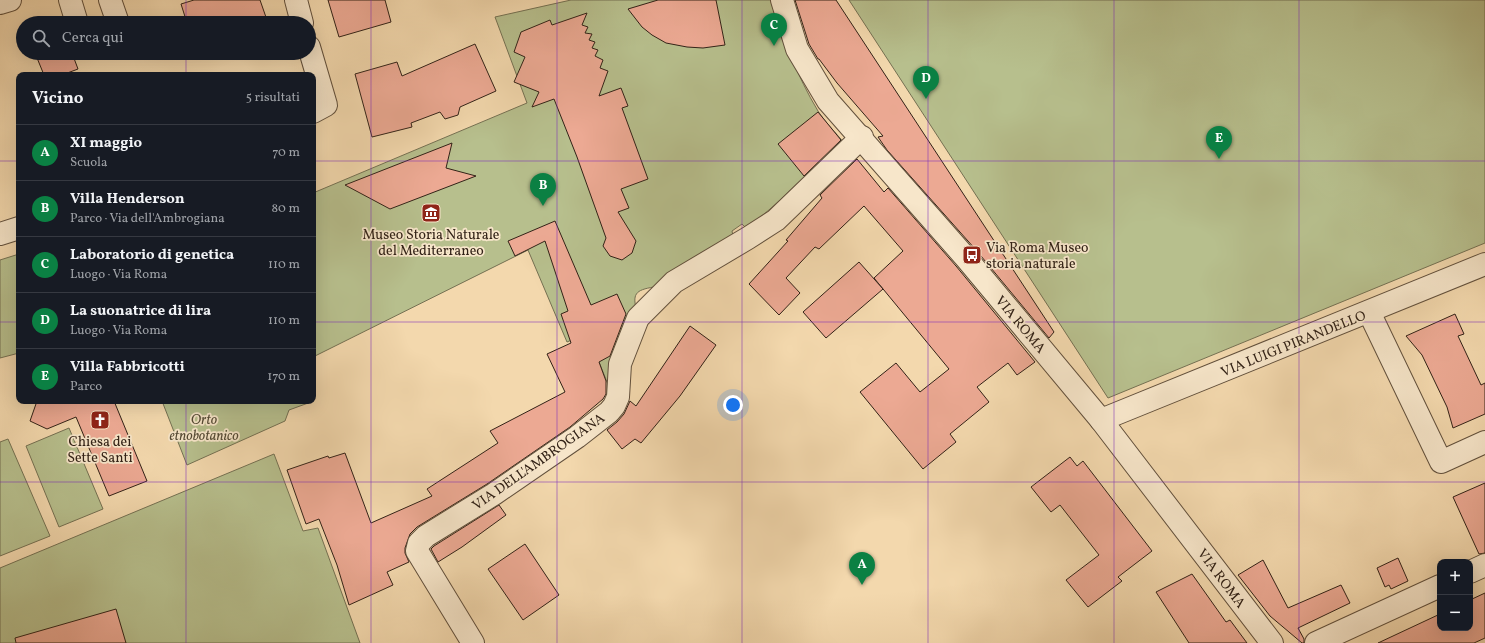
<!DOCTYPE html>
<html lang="it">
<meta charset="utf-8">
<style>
:root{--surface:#171b24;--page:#242831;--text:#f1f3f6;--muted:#9ea1a6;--line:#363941;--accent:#0b8043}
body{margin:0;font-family:Vollkorn,serif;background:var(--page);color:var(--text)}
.controls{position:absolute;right:12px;bottom:12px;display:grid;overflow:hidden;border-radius:8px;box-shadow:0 4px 16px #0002}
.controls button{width:36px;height:36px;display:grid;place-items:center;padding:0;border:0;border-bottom:1px solid var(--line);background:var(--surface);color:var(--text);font:20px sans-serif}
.you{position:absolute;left:733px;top:405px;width:14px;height:14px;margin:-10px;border:3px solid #fff;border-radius:50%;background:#1a73e8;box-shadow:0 0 0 6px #1a73e833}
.badge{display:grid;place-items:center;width:26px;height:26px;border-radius:50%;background:var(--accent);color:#fff;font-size:13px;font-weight:700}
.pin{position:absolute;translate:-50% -33px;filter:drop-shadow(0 1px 2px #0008)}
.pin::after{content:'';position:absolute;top:21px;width:14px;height:12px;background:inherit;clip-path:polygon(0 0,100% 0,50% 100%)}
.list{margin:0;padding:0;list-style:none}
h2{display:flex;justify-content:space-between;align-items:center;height:52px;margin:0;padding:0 16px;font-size:17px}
h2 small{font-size:13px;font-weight:400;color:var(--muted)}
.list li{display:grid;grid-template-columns:26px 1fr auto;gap:12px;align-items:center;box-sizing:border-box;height:56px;padding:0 16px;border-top:1px solid var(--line)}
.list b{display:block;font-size:15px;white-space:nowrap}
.list p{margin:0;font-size:13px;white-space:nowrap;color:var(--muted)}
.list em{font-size:13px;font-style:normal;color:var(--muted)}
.icon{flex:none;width:22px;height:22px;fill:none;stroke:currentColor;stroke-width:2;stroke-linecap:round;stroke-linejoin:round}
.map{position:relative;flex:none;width:1485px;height:643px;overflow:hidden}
.search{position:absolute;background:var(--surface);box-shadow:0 4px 16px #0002;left:16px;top:16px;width:300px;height:44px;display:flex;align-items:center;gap:10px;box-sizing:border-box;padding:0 14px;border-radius:22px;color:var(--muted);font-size:15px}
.panel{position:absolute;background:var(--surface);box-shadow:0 4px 16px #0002;left:16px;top:72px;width:300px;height:332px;border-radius:8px}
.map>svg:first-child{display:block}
.green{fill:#b7bf8d;stroke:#747052}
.building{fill:#eca993;stroke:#322217}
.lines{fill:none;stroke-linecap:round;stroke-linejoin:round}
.minor-casing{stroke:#62503c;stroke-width:24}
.minor{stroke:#f7e6ca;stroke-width:22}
.grid{fill:none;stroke:#7b2cbf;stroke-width:1;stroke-opacity:0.55}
.labels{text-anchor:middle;stroke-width:3.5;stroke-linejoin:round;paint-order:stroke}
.poi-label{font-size:14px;fill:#322217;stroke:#f7e6ca}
.street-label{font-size:14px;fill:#322217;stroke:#f7e6ca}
.park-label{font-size:14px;font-style:italic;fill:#534934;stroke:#f7e6ca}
</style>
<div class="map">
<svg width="1485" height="643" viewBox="0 0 1485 643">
<rect width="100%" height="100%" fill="#f3d8ad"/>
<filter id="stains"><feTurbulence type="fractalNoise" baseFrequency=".005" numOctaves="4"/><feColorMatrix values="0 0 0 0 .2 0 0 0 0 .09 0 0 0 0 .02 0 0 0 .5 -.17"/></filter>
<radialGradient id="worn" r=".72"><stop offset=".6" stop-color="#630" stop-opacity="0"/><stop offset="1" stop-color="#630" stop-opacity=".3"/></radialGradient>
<g class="green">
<path d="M571,0H773C783,39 797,76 818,111C825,122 836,133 845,144C831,155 816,165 804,177C786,195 767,213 746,228L742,224L732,231L734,241L654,287C635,290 632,294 637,312L613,397L599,362L586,334L567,342L528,250L313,357V193L527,103L495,17Z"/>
<polygon points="849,0 1485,0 1485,243 1108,398"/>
<polygon points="19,254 19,353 0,358 0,260"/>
<polygon points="162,401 311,401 311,402 289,410 285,421 187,465"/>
<polygon points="69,428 103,509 59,527 26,446"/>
<polygon points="8,439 50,536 0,556 0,442"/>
<polygon points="274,454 303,531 318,528 360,643 0,643 0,568"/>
</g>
<g class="building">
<polygon points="194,0 260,0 268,23 187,23 181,4"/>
<polygon points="328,0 385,0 391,22 339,37"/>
<polygon points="658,0 716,0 725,45 703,48 687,47 666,43 652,35 642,27 628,9"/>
<polygon points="795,0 836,0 1054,332 1049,338 976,250 887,150 878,137 883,136 837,83 819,59 818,59 809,44"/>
<polygon points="587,13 582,25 588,27 585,33 592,34 589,40 595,42 592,48 598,50 595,56 603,60 600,68 608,71 599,96 621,88 628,106 622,108 648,179 621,189 629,208 618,212 636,241 632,253 622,260 610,256 603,246 606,238 577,157 554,99 532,107 539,92 514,82 525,57 514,52 521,32 550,20 552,25"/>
<polygon points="475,44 496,91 460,107 458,115 445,119 440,112 411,123 412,127 372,137 355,74 397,62 402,76"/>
<polygon points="35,53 72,53 78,69 62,75 44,75"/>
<polygon points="818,112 841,140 804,176 778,144"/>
<polygon points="452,143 446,168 476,176 390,209 345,185"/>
<polygon points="857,159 884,192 888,188 956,266 1035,362 1017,375 1008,363 977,387 989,402 950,434 956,442 923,469 860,392 896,363 920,392 949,369 874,278 903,251 864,206 819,249 815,247 786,278 800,293 779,315 749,284 788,241 786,240 822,198 820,195"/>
<polygon points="555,221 591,305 617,294 626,314 610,356 599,362 606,381 606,394 603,399 570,427 487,484 417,527 410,534 405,548 405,553 409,562 387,572 393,585 349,605 337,565 319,519 306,524 287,470 328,456 329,458 345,453 371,523 432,496 427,489 498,443 490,431 565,392 547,354 571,343 561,314 568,311 545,241 515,256 508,241"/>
<polygon points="859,262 883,289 826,338 803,312"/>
<polygon points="1455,314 1464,334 1458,336 1481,385 1485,383 1485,414 1453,428 1447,407 1422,355 1406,336"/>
<polygon points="690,326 716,345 680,396 641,443 635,439 622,449 607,430 617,422 624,414 630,401 636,406"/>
<polygon points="37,401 114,401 147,481 109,496 76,417 47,429 30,421"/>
<polygon points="1070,457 1077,466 1083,461 1152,551 1118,577 1122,581 1088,607 1066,580 1099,555 1060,505 1051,512 1031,487"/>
<polygon points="1485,483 1485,553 1479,554 1453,497"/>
<polygon points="499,505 506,515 462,547 438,562 431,549 434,546"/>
<polygon points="525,544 559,595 523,620 488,569"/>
<polygon points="1398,558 1408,581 1391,589 1389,585 1385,587 1377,568"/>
<polygon points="1263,560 1288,608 1341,585 1350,603 1298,628 1304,639 1304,643 1302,643 1270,616 1238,575"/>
<polygon points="1192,574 1226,622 1230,620 1247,643 1189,643 1156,592"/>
<polygon points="1485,593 1485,638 1474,643 1378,643 1440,614 1440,628 1470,628 1470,600"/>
<polygon points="116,609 126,643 16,643 15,638"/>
</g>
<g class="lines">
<defs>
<g id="minor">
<polyline points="70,0 77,23"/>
<polyline points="110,0 118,23"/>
<polyline points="296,0 302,23"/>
<polyline points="782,0 797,49 828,101 966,258 1101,420 1272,643"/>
<polyline points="0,3 10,0"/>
<polyline points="309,47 326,105 313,112"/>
<polyline points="0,234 19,228"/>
<polyline points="1369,312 1441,462 1485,442"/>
<polyline points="1101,420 1485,264"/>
<polyline points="1470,572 1485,565"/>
<polyline points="473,643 417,551 419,543 426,536 494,494 577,437 609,412 614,406 618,397 620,364 638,318 674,282 748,238 776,220 862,137"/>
<polyline points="1316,643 1440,586"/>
</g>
</defs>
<use href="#minor" class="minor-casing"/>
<use href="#minor" class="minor"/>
</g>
<path class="grid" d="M186,0V23M371,0V643M557,0V643M742,0V643M928,0V643M1114,0V643M1299,0V643M186,53V75M0,161H19M313,161H1485M0,322H19M313,322H1485M186,401V643M0,482H1485"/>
<defs>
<symbol id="museum-square" viewBox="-11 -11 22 22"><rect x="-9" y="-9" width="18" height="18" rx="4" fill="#8f2418" stroke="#f7e6ca"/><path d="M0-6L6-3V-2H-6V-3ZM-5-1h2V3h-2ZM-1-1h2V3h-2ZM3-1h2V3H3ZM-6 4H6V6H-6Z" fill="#fff"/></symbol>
<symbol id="bus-square" viewBox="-11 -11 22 22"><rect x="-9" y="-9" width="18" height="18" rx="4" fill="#8f2418" stroke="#f7e6ca"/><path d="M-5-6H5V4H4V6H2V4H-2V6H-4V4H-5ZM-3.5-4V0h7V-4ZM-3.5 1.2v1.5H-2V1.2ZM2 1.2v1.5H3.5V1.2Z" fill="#fff"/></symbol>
<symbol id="church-square" viewBox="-11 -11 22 22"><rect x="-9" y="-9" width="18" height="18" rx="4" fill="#8f2418" stroke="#f7e6ca"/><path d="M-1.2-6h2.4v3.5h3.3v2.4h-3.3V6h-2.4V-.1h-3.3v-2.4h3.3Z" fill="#fff"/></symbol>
</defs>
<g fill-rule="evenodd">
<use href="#museum-square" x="420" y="202" width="22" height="22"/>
<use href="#bus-square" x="961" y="244" width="22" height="22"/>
<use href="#church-square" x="89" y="409" width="22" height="22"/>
</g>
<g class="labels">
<g class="poi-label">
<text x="431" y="239">Museo Storia Naturale<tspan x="431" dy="16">del Mediterraneo</tspan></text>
<text x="986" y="252" text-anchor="start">Via Roma Museo<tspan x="986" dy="16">storia naturale</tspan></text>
<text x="100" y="446">Chiesa dei<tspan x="100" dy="16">Sette Santi</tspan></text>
</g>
<g class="street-label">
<text transform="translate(1021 324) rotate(50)" y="5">VIA ROMA</text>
<text transform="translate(1293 343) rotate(-22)" y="5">VIA LUIGI PIRANDELLO</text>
<text transform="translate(538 461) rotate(-35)" y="5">VIA DELL'AMBROGIANA</text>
<text transform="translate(1222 578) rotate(53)" y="5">VIA ROMA</text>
</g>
<g class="park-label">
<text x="204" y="424">Orto<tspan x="204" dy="16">etnobotanico</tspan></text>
</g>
</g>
<rect width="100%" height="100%" filter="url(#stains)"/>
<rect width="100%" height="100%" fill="url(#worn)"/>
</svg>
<div class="controls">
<button>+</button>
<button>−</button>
</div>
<div class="you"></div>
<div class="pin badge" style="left:862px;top:585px">A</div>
<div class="pin badge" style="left:543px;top:206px">B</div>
<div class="pin badge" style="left:774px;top:46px">C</div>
<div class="pin badge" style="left:926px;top:99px">D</div>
<div class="pin badge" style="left:1219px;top:159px">E</div>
<div class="search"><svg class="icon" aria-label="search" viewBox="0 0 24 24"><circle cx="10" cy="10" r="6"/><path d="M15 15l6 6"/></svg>Cerca qui</div>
<section class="panel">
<h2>Vicino<small>5 risultati</small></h2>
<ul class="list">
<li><span class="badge">A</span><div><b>XI maggio</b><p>Scuola</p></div><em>70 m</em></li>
<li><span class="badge">B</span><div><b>Villa Henderson</b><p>Parco · Via dell'Ambrogiana</p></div><em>80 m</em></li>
<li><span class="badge">C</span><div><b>Laboratorio di genetica</b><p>Luogo · Via Roma</p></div><em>110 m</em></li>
<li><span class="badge">D</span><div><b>La suonatrice di lira</b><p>Luogo · Via Roma</p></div><em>110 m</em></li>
<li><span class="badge">E</span><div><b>Villa Fabbricotti</b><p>Parco</p></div><em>170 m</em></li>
</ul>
</section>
</div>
